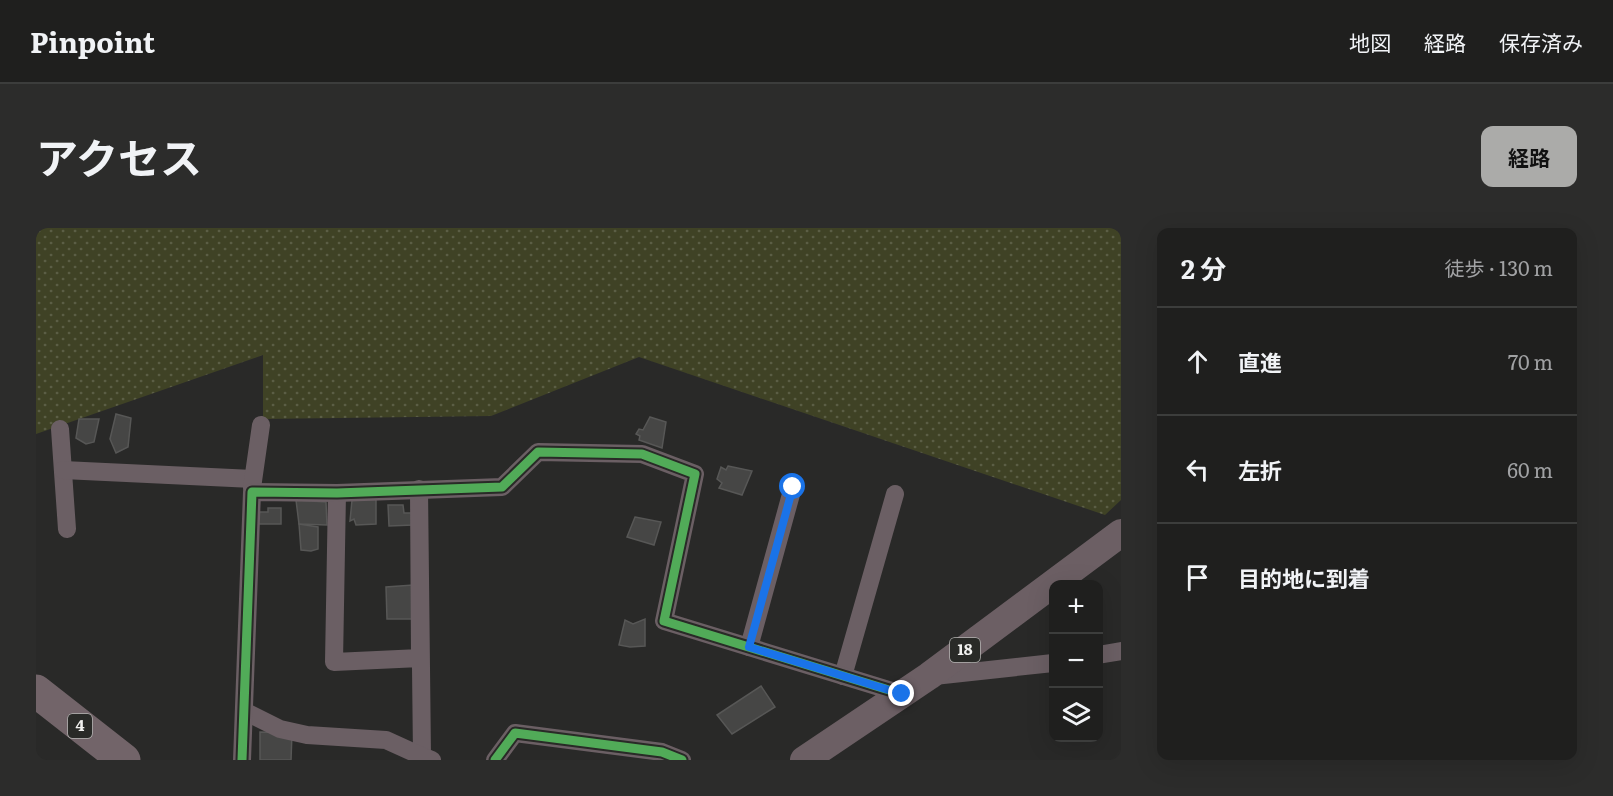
<!DOCTYPE html>
<html lang="ja">
<meta charset="utf-8">
<style>
:root{--surface:#1f1f1e;--page:#2c2c2b;--text:#f1f3f6;--muted:#a1a2a4;--line:#3c3d3c;--accent:#ababa9}
body{margin:0;font-family:Literata,"Noto Sans JP",serif;background:var(--page);color:var(--text)}
.controls{position:absolute;right:18px;bottom:18px;display:grid;overflow:hidden;border-radius:12px;box-shadow:0 6px 24px #0002}
.controls button{width:54px;height:54px;display:grid;place-items:center;padding:0;border:0;border-bottom:2px solid var(--line);background:var(--surface);color:var(--text);font:30px sans-serif}
.stop{position:absolute;width:18px;height:18px;margin:-14px;border:4px solid #1a73e8;border-radius:50%;background:#fff}
.stop.end{background:#1a73e8;border-color:#fff;box-shadow:0 2px 6px #0008}
.list{margin:0;padding:0;list-style:none}
h2{display:flex;justify-content:space-between;align-items:center;height:78px;margin:0;padding:0 24px;font-size:26px}
h2 small{font-size:20px;font-weight:400;color:var(--muted)}
.list li{display:grid;grid-template-columns:39px 1fr auto;gap:18px;align-items:center;box-sizing:border-box;height:108px;padding:0 24px;border-top:2px solid var(--line)}
.list b{display:block;font-size:22px;white-space:nowrap}
.list em{font-size:20px;font-style:normal;color:var(--muted)}
.icon{flex:none;width:33px;height:33px;fill:none;stroke:currentColor;stroke-width:2;stroke-linecap:round;stroke-linejoin:round}
.map{position:relative;flex:none;width:1085px;height:532px;overflow:hidden;border-radius:12px}
header{display:flex;align-items:center;gap:36px;box-sizing:border-box;height:84px;padding:0 30px;background:var(--surface);border-bottom:2px solid var(--line)}
header strong{font-size:28px}
nav{display:flex;gap:33px;margin-inline-start:auto;font-size:21px}
.intro{display:flex;align-items:center;justify-content:space-between;box-sizing:border-box;height:144px;padding:0 36px}
h1{margin:0;font-size:42px}
.button{padding:15px 27px;border-radius:12px;background:var(--accent);color:#111;font-size:21px;font-weight:700}
main{display:flex;gap:36px;padding:0 36px}
aside{flex:1;background:var(--surface);border-radius:12px;box-shadow:0 6px 24px #0002}
.map>svg:first-child{display:block}
.grass{fill:url(#grass-dots)}
.building{fill:#464645;stroke:#575756;stroke-width:1.5}
.lines{fill:none;stroke-linecap:round;stroke-linejoin:round}
.street{stroke:#6b5f64;stroke-width:18}
.primary{stroke:#6c5f64;stroke-width:28}
.highway{stroke:#726469;stroke-width:33}
.cycleway-casing{stroke:#292a27;stroke-width:13}
.cycleway{stroke:#51ab58;stroke-width:9}
.route{stroke:#1a73e8;stroke-width:8}
.labels{text-anchor:middle;stroke-width:4.5;stroke-linejoin:round;paint-order:stroke}
.shield{fill:#292a27;stroke:#b5b5b3;stroke-width:1.5}
.shield-label{font-size:15px;font-weight:bold;fill:#f1f1ef}
</style>
<header>
<strong>Pinpoint</strong>
<nav><a>地図</a><a>経路</a><a>保存済み</a></nav>
</header>
<div class="intro"><h1>アクセス</h1><a class="button">経路</a></div>
<main>
<div class="map">
<svg width="1085" height="532" viewBox="0 0 1085 532">
<defs>
<pattern id="grass-dots" width="8" height="8" patternUnits="userSpaceOnUse" patternTransform="scale(1.5)"><rect width="8" height="8" fill="#3f4225"/><path d="M2 2h.1M6 6h.1" fill="none" stroke="#5b5e45" stroke-width="1.8" stroke-linecap="round"/></pattern>
</defs>
<rect width="100%" height="100%" fill="#292928"/>
<polygon class="grass" points="0,0 1085,0 1085,272 1069,287 603,129 455,188 227,191 227,127 0,206"/>
<g class="building">
<polygon points="80,186 95,190 92,219 80,225 74,211"/>
<polygon points="614,189 630,194 626,220 603,212 604,208 600,206 603,201 607,202"/>
<polygon points="43,191 63,191 58,214 50,216 40,210"/>
<polygon points="692,238 716,243 706,267 683,260 686,255 681,251 685,239 690,242"/>
<polygon points="340,269 340,296 320,297 318,291 314,293 316,272"/>
<polygon points="260,272 290,274 291,297 263,296"/>
<polygon points="352,277 367,277 368,285 376,285 377,297 353,298"/>
<polygon points="232,280 245,280 245,296 221,296 221,284 232,284"/>
<polygon points="599,289 625,294 618,317 591,309"/>
<polygon points="263,296 282,299 282,321 275,323 265,322"/>
<polygon points="377,357 379,391 351,391 350,359"/>
<polygon points="609,391 609,418 594,419 583,417 589,392 597,396"/>
<polygon points="725,458 739,479 696,506 681,487"/>
<polygon points="224,504 256,505 255,532 224,532"/>
</g>
<g class="lines">
<g class="street">
<polyline points="24,201 31,301"/>
<polyline points="27,242 217,251"/>
<polyline points="216,260 225,197"/>
<polyline points="301,265 298,434 384,430 383,261 386,528 396,532"/>
<polyline points="713,419 757,259"/>
<polyline points="1062,427 1085,423"/>
<polyline points="807,448 859,266"/>
<polyline points="898,448 1017,435"/>
<polyline points="208,483 244,501 271,507 350,512 394,532"/>
<polyline points="206,532 216,264 301,265 466,259 502,224 606,226 659,246 628,393 866,466"/>
<polyline points="459,532 479,505 626,524 646,532"/>
</g>
<polyline class="primary" points="768,532 893,448 1085,305"/>
<polyline class="highway" points="0,463 88,532"/>
<defs>
<g id="cycleway">
<polyline points="206,532 216,264 301,265 466,259 502,224 606,226 659,246 628,393 866,466"/>
<polyline points="459,532 479,505 626,524 646,532"/>
</g>
</defs>
<use href="#cycleway" class="cycleway-casing"/>
<use href="#cycleway" class="cycleway"/>
</g>
<g class="lines">
<polyline class="route" points="757,259 713,419 866,466"/>
</g>
<g class="labels">
<g class="shield">
<rect x="914" y="410" width="30" height="24" rx="4.5"/>
<rect x="32" y="486" width="24" height="24" rx="4.5"/>
</g>
<g class="shield-label">
<text x="929" y="427">18</text>
<text x="44" y="503">4</text>
</g>
</g>
</svg>
<div class="controls">
<button>+</button>
<button>−</button>
<button><svg class="icon" aria-label="layers" viewBox="0 0 24 24"><path d="M12 4l9 5-9 5-9-5zM3 14l9 5 9-5"/></svg></button>
</div>
<div class="stop" style="left:757px;top:259px"></div>
<div class="stop end" style="left:866px;top:466px"></div>
</div>
<aside>
<h2>2 分<small>徒歩 · 130 m</small></h2>
<ul class="list">
<li><svg class="icon" aria-label="ahead" viewBox="0 0 24 24"><path d="M12 20V5M6 11l6-6 6 6"/></svg><div><b>直進</b></div><em>70 m</em></li>
<li><svg class="icon" aria-label="left" viewBox="0 0 24 24"><path d="M17 20v-9H6M10 6l-5 5 5 5"/></svg><div><b>左折</b></div><em>60 m</em></li>
<li><svg class="icon" aria-label="arrive" viewBox="0 0 24 24"><path d="M6 21V4h12l-3 4 3 4H6"/></svg><div><b>目的地に到着</b></div></li>
</ul>
</aside>
</main>
